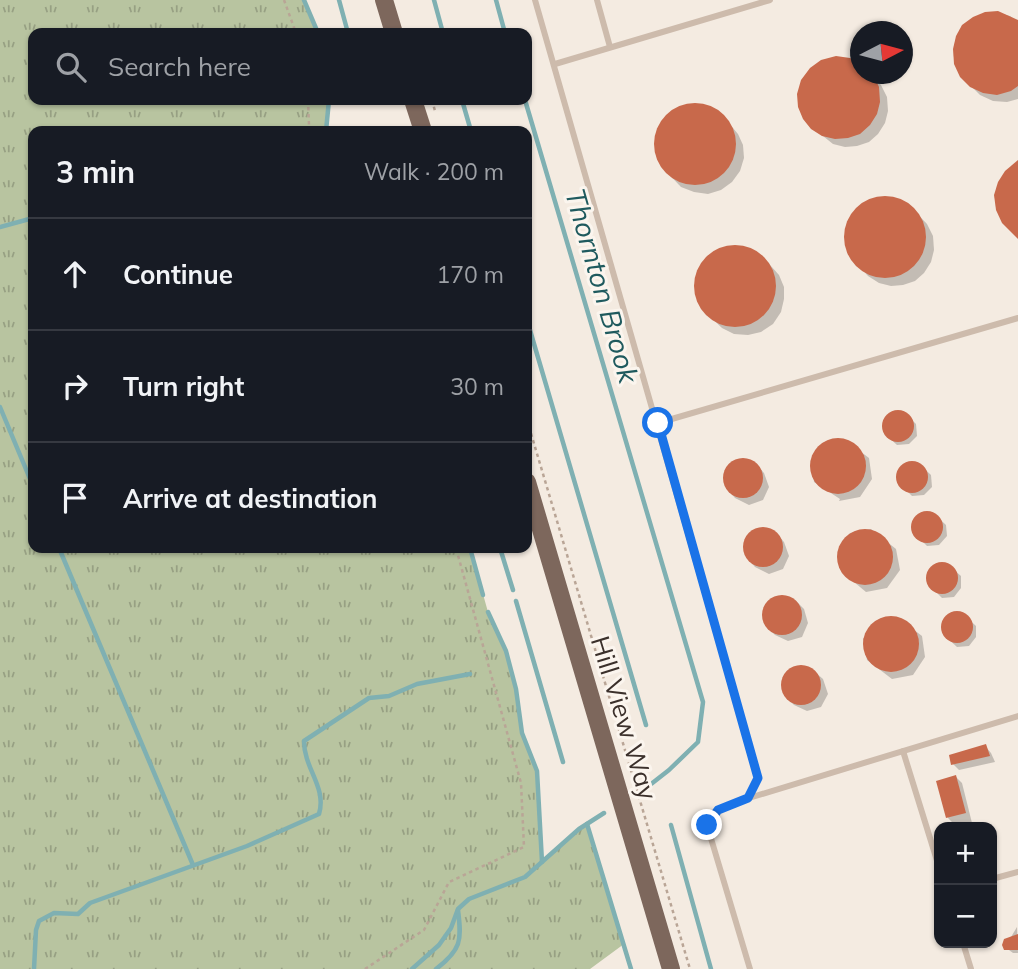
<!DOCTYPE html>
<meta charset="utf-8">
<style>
:root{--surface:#171b24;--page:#242831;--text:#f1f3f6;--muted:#9ea1a6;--line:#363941}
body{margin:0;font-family:Mulish,sans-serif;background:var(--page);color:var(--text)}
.controls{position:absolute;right:21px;bottom:21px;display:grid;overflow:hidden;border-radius:14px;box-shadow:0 2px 5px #0004}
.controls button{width:63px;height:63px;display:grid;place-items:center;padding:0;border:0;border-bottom:2px solid var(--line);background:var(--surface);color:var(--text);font:35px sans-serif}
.compass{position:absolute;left:850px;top:21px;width:63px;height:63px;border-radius:50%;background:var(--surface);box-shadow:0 2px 5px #0004;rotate:84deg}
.stop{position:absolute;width:21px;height:21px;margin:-16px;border:5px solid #1a73e8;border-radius:50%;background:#fff}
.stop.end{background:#1a73e8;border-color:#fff;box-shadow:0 2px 7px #0008}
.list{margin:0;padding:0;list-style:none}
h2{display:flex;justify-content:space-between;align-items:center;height:91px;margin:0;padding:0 28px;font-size:30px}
h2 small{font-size:23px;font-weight:400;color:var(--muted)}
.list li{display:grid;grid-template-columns:46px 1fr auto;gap:21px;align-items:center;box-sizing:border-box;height:112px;padding:0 28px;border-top:2px solid var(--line)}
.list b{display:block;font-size:26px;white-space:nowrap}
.list em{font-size:23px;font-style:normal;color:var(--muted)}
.icon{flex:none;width:38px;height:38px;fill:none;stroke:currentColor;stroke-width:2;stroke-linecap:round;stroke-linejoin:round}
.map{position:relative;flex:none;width:1018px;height:969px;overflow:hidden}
.search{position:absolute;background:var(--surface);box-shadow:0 2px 5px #0004;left:28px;top:28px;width:504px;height:77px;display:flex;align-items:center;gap:18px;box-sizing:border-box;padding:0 24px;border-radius:14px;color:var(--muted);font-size:26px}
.panel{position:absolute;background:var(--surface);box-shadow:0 2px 5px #0004;left:28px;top:126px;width:504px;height:427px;border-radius:14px}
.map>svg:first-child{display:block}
.grass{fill:url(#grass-tufts)}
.shadow{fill:#0003}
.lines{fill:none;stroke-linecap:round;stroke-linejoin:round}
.stream{stroke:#7fb0b2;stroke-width:4.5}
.building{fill:#c8694b}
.path{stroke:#b9a596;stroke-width:2.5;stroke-dasharray:3.5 3.5;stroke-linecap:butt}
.lane{stroke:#cdbbac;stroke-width:6}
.primary{stroke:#7d675c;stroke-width:18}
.route{stroke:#1a73e8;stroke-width:9}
.labels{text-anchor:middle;stroke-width:6;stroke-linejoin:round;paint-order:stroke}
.street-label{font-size:26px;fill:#3b302b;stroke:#fbf5ee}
.water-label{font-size:28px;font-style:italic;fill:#1f5a5e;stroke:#fbf5ee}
</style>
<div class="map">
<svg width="1018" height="969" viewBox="0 0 1018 969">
<defs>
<pattern id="grass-tufts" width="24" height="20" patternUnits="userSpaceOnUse" patternTransform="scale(1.75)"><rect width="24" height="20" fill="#b8c4a0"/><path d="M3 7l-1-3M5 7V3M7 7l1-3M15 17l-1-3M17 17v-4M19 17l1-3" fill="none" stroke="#97a083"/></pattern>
</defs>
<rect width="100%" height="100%" fill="#f4ebe1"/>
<polygon class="grass" points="0,0 304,0 318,33 33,33 33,100 329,100 326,131 33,131 33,548 470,548 488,612 506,651 516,689 522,733 537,771 542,861 587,824 624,944 590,969 0,969"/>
<g class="shadow">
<polygon points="998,13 1010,16 1018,22 1018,99 1007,102 993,101 980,95 961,76"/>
<polygon points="849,59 860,65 860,74 870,74 881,85 887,97 888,111 885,123 878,134 869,142 857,146 845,147 833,144 813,128"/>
<polygon points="686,105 698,105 711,108 721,114 738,134 743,145 744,158 740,171 732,182 721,190 708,194 694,192 681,187 662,167 656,155 655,141 658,129 665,118 674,110"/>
<polygon points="882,197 895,198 908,204 927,224 933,236 934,250 931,262 924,273 915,281 903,285 891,286 879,283 868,276 851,257 846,246 845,233 849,220 857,208 868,201"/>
<polygon points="739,246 751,249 762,256 779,275 784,287 784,299 781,312 773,324 761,332 748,335 734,334 722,328 702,309 697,296 696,282 699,270 705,259 715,251 727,247"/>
<polygon points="903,411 916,424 917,436 909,444 897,445 884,433 883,421 891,412"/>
<polygon points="844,439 869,458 872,479 860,497 839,501 840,499 814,482 811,460 823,443"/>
<polygon points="744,459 758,466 764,473 769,487 763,500 749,505 735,498 729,491 724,477 730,464"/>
<polygon points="917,462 931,475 932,487 924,495 912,496 899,483 898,472 906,463"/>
<polygon points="932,512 946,525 947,536 939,545 927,546 914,533 913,522 921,513"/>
<polygon points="764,528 778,535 784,542 789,556 783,569 769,574 755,567 749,560 744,546 750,533"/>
<polygon points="871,529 896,549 900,570 887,588 866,592 842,572 838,551 850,533"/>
<polygon points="936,564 947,564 961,576 961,588 954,597 942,598 929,585 928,573"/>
<polygon points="784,596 797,602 804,609 808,623 802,637 788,641 775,635 768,628 763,614 770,600"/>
<polygon points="962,613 976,626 976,637 969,646 957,647 943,634 943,622 950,614"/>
<polygon points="897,617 922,636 925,657 913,675 892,679 867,660 863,639 876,621"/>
<polygon points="803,666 816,673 823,679 828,694 821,707 807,711 794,705 787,698 782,684 789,671"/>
<polygon points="985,746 991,753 995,762 959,770 953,764"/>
<polygon points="956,777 962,783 973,827 961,827 959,822 954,824 948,818 938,782"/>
<polygon points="1017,927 1018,953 1013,953 1005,947"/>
</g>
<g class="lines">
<g class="stream">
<polyline points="304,0 318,33"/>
<polyline points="339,0 348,33"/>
<polyline points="434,0 443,33"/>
<polyline points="496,0 505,33"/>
<polyline points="462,100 471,131"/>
<polyline points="525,100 703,702 698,742 669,770 646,788"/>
<polyline points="326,131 329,100"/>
<polyline points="0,227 33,218"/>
<polyline points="527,320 646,725"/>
<polyline points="0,407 33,486"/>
<polyline points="59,548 193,865"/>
<polyline points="470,548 483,595"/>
<polyline points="500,548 513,590"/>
<polyline points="516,601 563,762"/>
<polyline points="488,612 506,651 516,689 522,733 537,771 542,862"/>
<polyline points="587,824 631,969"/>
<polyline points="671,825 711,969"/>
<path d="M34,969L36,930L39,921L54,913L78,914L90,903L247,846L319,814C327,787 304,769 304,741L369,698L389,696L417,684L470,674"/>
<polyline points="412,969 439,945 451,928 458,909 469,899 525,877 579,829 604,813"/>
<path d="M436,969C461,950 462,941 458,910"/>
</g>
</g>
<g class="building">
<polygon points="998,11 1018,20 1018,86 1011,91 997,95 983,93 970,87 960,77 954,64 953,49 956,36 962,25 973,17 985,12"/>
<polygon points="836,56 850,58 860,63 860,74 873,74 879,87 880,102 877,114 870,125 860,134 848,138 835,139 822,136 811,129 803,119 798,107 797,94 801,80 810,68 821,60"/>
<circle cx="695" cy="144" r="41"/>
<polygon points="1018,160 1018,239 1002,223 996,210 994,195 998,182 1005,171"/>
<circle cx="885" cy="237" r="41"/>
<circle cx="735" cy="286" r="41"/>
<circle cx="898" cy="426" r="16"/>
<circle cx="838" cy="466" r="28"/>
<circle cx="743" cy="478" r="20"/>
<circle cx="912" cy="477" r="16"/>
<circle cx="927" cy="527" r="16"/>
<circle cx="763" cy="547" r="20"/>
<circle cx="865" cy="557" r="28"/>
<circle cx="942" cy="578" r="16"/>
<circle cx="782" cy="615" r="20"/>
<circle cx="957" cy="627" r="16"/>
<circle cx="891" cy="644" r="28"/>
<circle cx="801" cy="685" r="20"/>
<polygon points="986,744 990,756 951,765 949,755"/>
<polygon points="956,775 966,813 946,818 936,781"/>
<polygon points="1018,934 1018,950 1004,950 1002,945 1004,939"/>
</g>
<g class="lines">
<g class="path">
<polyline points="284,0 296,33"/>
<polyline points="308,100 309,125 312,131"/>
<polyline points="432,100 435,111"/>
<polyline points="527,420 690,969"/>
<polyline points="365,969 424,930 449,882 524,847 521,783 456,548"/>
</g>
<g class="lane">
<polyline points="535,0 758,778 748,798 718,810 707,825 750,969"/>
<polyline points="597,0 610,47"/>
<polyline points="555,64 770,0"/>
<polyline points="658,423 1018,318"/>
<polyline points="903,751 939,867"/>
<polyline points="749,798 1018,716"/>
<polyline points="992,879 1018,872"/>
<polyline points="963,943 971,969"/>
</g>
<g class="primary">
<polyline points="384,0 394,33"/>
<polyline points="413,100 423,131"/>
<polyline points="527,482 671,969"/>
</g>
</g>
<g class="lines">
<polyline class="route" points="658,423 758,778 748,798 718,810 707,825"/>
</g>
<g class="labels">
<g class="street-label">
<text transform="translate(624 718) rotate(73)" y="9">Hill View Way</text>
</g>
<g class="water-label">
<text transform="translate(602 286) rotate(74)" y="10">Thornton Brook</text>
</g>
</g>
</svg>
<div class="controls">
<button>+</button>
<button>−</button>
</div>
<svg class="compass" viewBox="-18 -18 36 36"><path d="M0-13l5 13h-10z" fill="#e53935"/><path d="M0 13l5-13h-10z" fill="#9ea1a6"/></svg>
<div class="stop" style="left:658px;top:423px"></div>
<div class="stop end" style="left:707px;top:825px"></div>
<div class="search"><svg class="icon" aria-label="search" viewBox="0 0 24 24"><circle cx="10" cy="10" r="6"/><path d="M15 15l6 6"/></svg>Search here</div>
<section class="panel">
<h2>3 min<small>Walk · 200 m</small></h2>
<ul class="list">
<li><svg class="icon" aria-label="ahead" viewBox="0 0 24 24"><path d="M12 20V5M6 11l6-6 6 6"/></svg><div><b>Continue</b></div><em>170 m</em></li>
<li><svg class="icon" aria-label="right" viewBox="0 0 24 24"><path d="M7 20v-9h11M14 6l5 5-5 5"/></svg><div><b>Turn right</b></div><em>30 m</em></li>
<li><svg class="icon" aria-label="arrive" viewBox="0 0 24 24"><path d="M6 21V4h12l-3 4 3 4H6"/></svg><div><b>Arrive at destination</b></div></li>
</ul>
</section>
</div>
